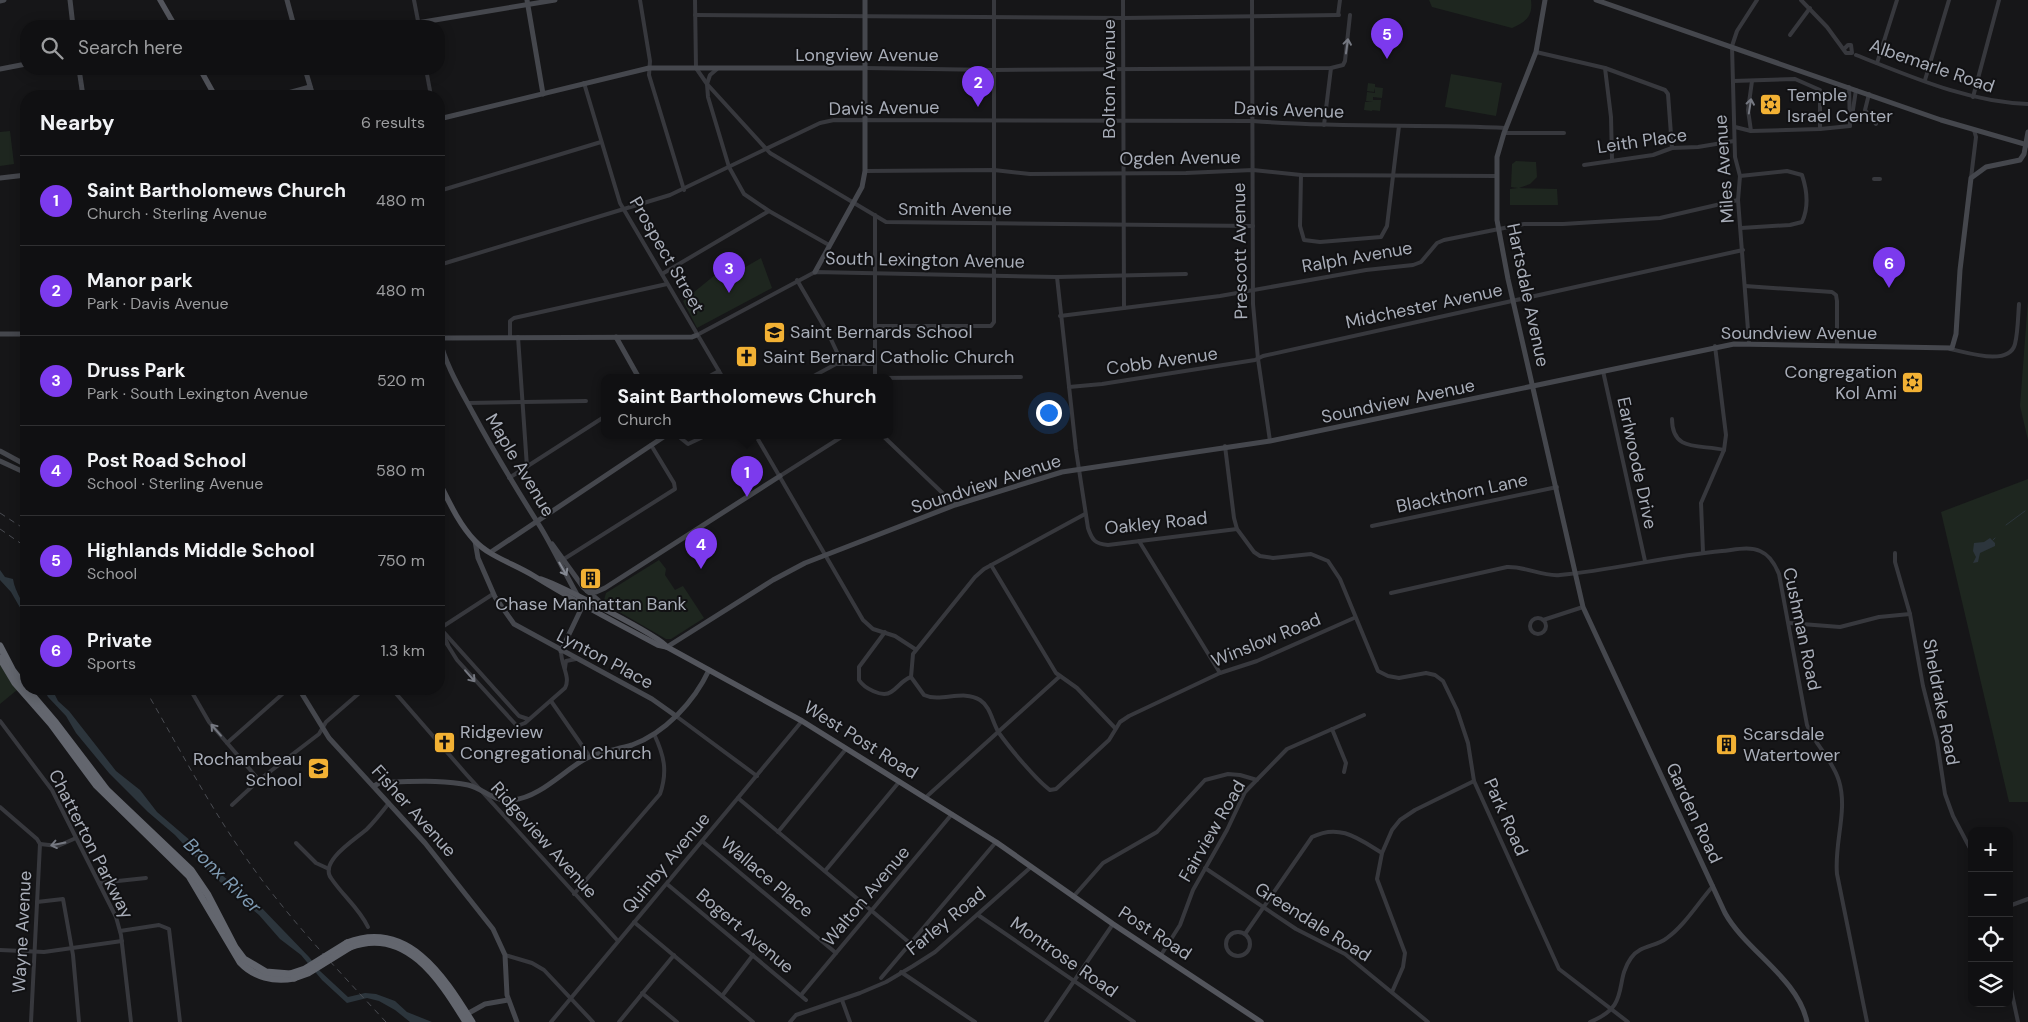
<!DOCTYPE html>
<meta charset="utf-8">
<style>
:root{--surface:#101012;--page:#19191b;--text:#f1f3f6;--muted:#9c9d9f;--line:#303032;--accent:#7c3aed}
body{margin:0;font-family:"DM Sans",sans-serif;background:var(--page);color:var(--text)}
.controls{position:absolute;right:15px;bottom:15px;display:grid;overflow:hidden;border-radius:10px;box-shadow:0 2px 12px #0003}
.controls button{width:45px;height:45px;display:grid;place-items:center;padding:0;border:0;border-bottom:1px solid var(--line);background:var(--surface);color:var(--text);font:25px sans-serif}
.you{position:absolute;left:1048px;top:412px;width:18px;height:18px;margin:-12px;border:4px solid #fff;border-radius:50%;background:#1a73e8;box-shadow:0 0 0 8px #1a73e833}
.badge{display:grid;place-items:center;width:32px;height:32px;border-radius:50%;background:var(--accent);color:#fff;font-size:16px;font-weight:700}
.pin{position:absolute;translate:-50% -41px;filter:drop-shadow(0 1px 2px #0008)}
.pin::after{content:'';position:absolute;top:26px;width:18px;height:15px;background:inherit;clip-path:polygon(0 0,100% 0,50% 100%)}
.popup{position:absolute;left:601px;top:374px;width:292px;height:65px;box-sizing:border-box;display:grid;place-content:center;border-radius:10px;background:var(--surface);filter:drop-shadow(0 1px 4px #0005);font-size:16px;white-space:nowrap;color:var(--muted)}
.popup b{font-size:19px;color:var(--text)}
.popup::after{content:'';position:absolute;left:50%;top:100%;margin-left:-10px;border:10px solid transparent;border-top-color:var(--surface)}
.list{margin:0;padding:0;list-style:none}
h2{display:flex;justify-content:space-between;align-items:center;height:65px;margin:0;padding:0 20px;font-size:21px}
h2 small{font-size:16px;font-weight:400;color:var(--muted)}
.list li{display:grid;grid-template-columns:32px 1fr auto;gap:15px;align-items:center;box-sizing:border-box;height:90px;padding:0 20px;border-top:1px solid var(--line)}
.list b{display:block;font-size:19px;white-space:nowrap}
.list p{margin:0;font-size:16px;white-space:nowrap;color:var(--muted)}
.list em{font-size:16px;font-style:normal;color:var(--muted)}
.icon{flex:none;width:28px;height:28px;fill:none;stroke:currentColor;stroke-width:2;stroke-linecap:round;stroke-linejoin:round}
.map{position:relative;flex:none;width:2028px;height:1022px;overflow:hidden}
.search{position:absolute;background:var(--surface);box-shadow:0 2px 12px #0003;left:20px;top:20px;width:425px;height:55px;display:flex;align-items:center;gap:12px;box-sizing:border-box;padding:0 18px;border-radius:20px;color:var(--muted);font-size:19px}
.panel{position:absolute;background:var(--surface);box-shadow:0 2px 12px #0003;left:20px;top:90px;width:425px;height:605px;border-radius:20px}
.map>svg:first-child{display:block}
.green{fill:#1e261f}
.water{fill:#2c353c}
.lines{fill:none;stroke-linecap:round;stroke-linejoin:round}
.stream{stroke:#2c353c;stroke-width:1}
.street{stroke:#37383d;stroke-width:4}
.secondary{stroke:#45474d;stroke-width:5}
.primary{stroke:#53555c;stroke-width:5.5}
.highway{stroke:#63666e;stroke-width:7}
.rail{stroke:#4a4c52;stroke-width:1;stroke-dasharray:6 5;stroke-linecap:butt}
.highway-bridge{stroke:#63666e;stroke-width:7}
.oneway{stroke:#757881}
.oneway2{stroke:#858993}
.labels{text-anchor:middle;stroke-width:4;stroke-linejoin:round;paint-order:stroke}
.street-label{font-size:18px;fill:#a8adb8;stroke:#111113}
.poi-label{font-size:18px;fill:#a8adb8;stroke:#111113;text-anchor:start}
.water-label{font-size:19px;font-style:italic;fill:#7f9bb3;stroke:#111113}
</style>
<div class="map">
<svg width="2028" height="1022" viewBox="0 0 2028 1022">
<rect width="100%" height="100%" fill="#161618"/>
<g class="green">
<path d="M1429,0H1531C1533,16 1526,22 1512,28L1432,7Z"/>
<polygon points="1451,74 1502,83 1496,116 1445,107"/>
<polygon points="1368,83 1375,84 1375,87 1383,88 1382,98 1373,97 1373,100 1381,100 1380,111 1372,110 1373,105 1372,111 1364,110 1365,102 1373,102 1366,101 1367,92 1375,93 1375,88 1374,92 1367,91"/>
<polygon points="10,131 14,164 0,166 0,132"/>
<polygon points="1516,161 1536,162 1537,177 1530,184 1519,188 1557,189 1558,205 1510,205 1510,189 1518,188 1511,187 1512,164"/>
<polygon points="761,258 772,288 697,328 683,301 715,275 742,269"/>
<polygon points="2028,300 2028,440 2020,406"/>
<polygon points="2028,479 2028,802 2009,802 1941,512"/>
<polygon points="659,560 666,569 665,575 675,590 683,586 704,618 671,639 666,639 609,606 604,600 606,593"/>
<polygon points="0,662 17,690 0,704"/>
</g>
<g class="water">
<polygon points="1990,538 1995,543 1995,546 1980,553 1978,562 1973,563 1976,557 1973,551 1974,543 1984,542"/>
<path d="M0,570L5,577L13,579C15,594 26,603 26,618L11,592L0,580Z"/>
<polygon points="44,689 52,689 58,701 69,711 116,771 140,790 157,812 192,842 223,876 257,903 309,957 320,971 348,997 365,993 376,994 395,1001 407,1012 432,1022 410,1022 395,1010 379,1001 367,998 347,1003 322,980 301,955 280,939 259,915 212,875 175,835 148,812 109,773 76,733 66,716 48,697"/>
</g>
<g class="lines">
<g class="stream">
<polyline points="2006,525 2025,511"/>
<polyline points="1993,540 1995,538"/>
</g>
<g class="street">
<polyline points="414,0 419,26"/>
<polyline points="640,0 650,61 649,75 684,190"/>
<polyline points="695,0 696,68 707,84 708,97 729,167 744,194 769,211 829,245"/>
<polyline points="1123,0 1124,308"/>
<polyline points="1252,0 1253,304 1258,359 1270,441"/>
<polyline points="1801,0 1827,27 1846,53 1852,53 1851,45 1848,45 1844,49"/>
<polyline points="695,15 1123,18 1339,15"/>
<polyline points="1338,15 1340,0"/>
<polyline points="1790,35 1810,8"/>
<polyline points="1536,52 1605,68 1665,90 1668,94 1672,148"/>
<path d="M1856,55C1912,77 1968,102 2028,104"/>
<polyline points="1877,63 1897,0"/>
<polyline points="865,68 994,70 1331,68 1343,65 1345,61 1350,15"/>
<polyline points="1605,68 1611,117 1612,160"/>
<polyline points="426,69 431,96"/>
<polyline points="717,69 710,75 707,84 770,153 886,222 1253,226"/>
<polyline points="1925,80 1949,0"/>
<polyline points="1733,81 1795,79 1820,90 1820,129 1751,131 1735,127"/>
<polyline points="584,83 620,203 723,378"/>
<polyline points="1849,87 1850,126"/>
<polyline points="1869,94 1865,110 1876,124"/>
<polyline points="1973,97 1999,0"/>
<polyline points="1852,116 1856,90"/>
<polyline points="1324,125 1331,68"/>
<polyline points="1820,129 1850,126"/>
<polyline points="1751,131 1748,110 1752,81"/>
<polyline points="1504,133 1564,133"/>
<polyline points="1584,165 1653,155 1672,148 1698,147 1734,141"/>
<polyline points="865,171 994,170 1030,174 1186,173 1253,170 1301,175 1496,176"/>
<polyline points="1301,175 1300,226 1304,240 1320,242 1381,237 1387,226 1399,126"/>
<path d="M1740,176L1787,171L1802,175C1807,190 1809,207 1802,222L1790,225L1741,228"/>
<polyline points="1971,178 1976,137 1974,130"/>
<polyline points="1874,179 1880,179"/>
<polyline points="439,191 601,142"/>
<polyline points="875,215 875,378"/>
<path d="M439,265L670,195L820,123L834,120L1253,121C1337,128 1422,124 1506,128"/>
<polyline points="662,274 769,211"/>
<path d="M1057,277L1076,450L1088,528C1092,540 1095,544 1108,545L1237,529"/>
<polyline points="797,280 829,335 842,363"/>
<polyline points="1745,286 1832,292 1836,295 1837,301 1837,346"/>
<polyline points="1060,316 1220,296 1366,270 1413,265 1421,262 1437,243 1444,240 1524,224 1563,224 1660,218 1738,200"/>
<polyline points="875,326 991,326 994,322 994,0"/>
<polyline points="697,335 815,272 1057,277 1186,274"/>
<polyline points="518,337 527,467"/>
<polyline points="510,338 510,321 514,318 667,284"/>
<polyline points="1749,343 1738,200 1740,176 1735,157 1732,46 1737,31 1757,0"/>
<path d="M1950,349C1966,352 2009,367 2015,344C2018,332 2018,317 2019,304"/>
<polyline points="1603,371 1645,561"/>
<polyline points="706,378 719,371"/>
<polyline points="810,378 836,364 875,364"/>
<polyline points="875,378 1021,377"/>
<polyline points="1069,387 1102,384 1255,360 1263,356 1743,250"/>
<polyline points="468,403 586,401"/>
<path d="M1672,419C1672,453 1701,444 1724,450"/>
<polyline points="678,436 688,444 705,436"/>
<polyline points="756,436 863,620 873,629 895,636 915,649"/>
<polyline points="883,436 955,505"/>
<polyline points="1225,446 1234,518 1237,529 1254,552 1260,556 1273,558 1311,554 1328,561 1340,579 1378,671 1388,676 1399,678 1426,673 1435,675 1443,681 1457,710 1468,743 1474,781 1559,969 1628,1022"/>
<polyline points="780,476 843,436"/>
<polyline points="509,478 604,417"/>
<path d="M1085,514L984,569L975,577L913,654L911,677L924,695C941,703 963,689 980,700C991,707 992,722 999,733C1009,747 1036,780 1050,790L1056,789L1109,740L1120,722L1129,716L1220,673L1257,661L1354,618"/>
<polyline points="1372,526 1557,487"/>
<polyline points="1139,541 1220,673"/>
<polyline points="1703,552 1701,503 1724,450 1726,435 1715,346"/>
<polyline points="1895,553 1895,562 1910,614 1923,686 1937,741 1945,794 1953,816 1972,852"/>
<polyline points="564,559 675,489 674,483 651,445"/>
<polyline points="991,565 1056,673 1077,688 1115,728"/>
<path d="M1391,593L1507,567C1525,566 1543,577 1560,575C1614,570 1667,556 1722,551C1734,550 1749,546 1760,551C1770,555 1775,564 1779,574L1807,725C1815,745 1833,760 1839,781C1848,811 1834,843 1837,874L1867,1022"/>
<circle cx="1538" cy="626" r="8"/>
<polyline points="1543,620 1583,607"/>
<polyline points="1789,623 1840,627 1879,617 1910,614"/>
<polyline points="439,625 448,645"/>
<polyline points="440,628 519,716 528,719"/>
<polyline points="439,629 493,594"/>
<path d="M885,632L859,667V680C864,688 882,698 891,692C899,687 902,680 911,677"/>
<path d="M439,640L447,644L457,660L517,726L525,723L565,688C571,677 561,666 561,651"/>
<polyline points="565,668 566,661 576,659"/>
<polyline points="190,689 209,722 259,780"/>
<polyline points="392,689 466,774 618,941"/>
<polyline points="551,701 590,757"/>
<polyline points="676,716 757,776"/>
<polyline points="0,721 52,790 116,917 121,935 131,1022"/>
<polyline points="1332,729 1346,763 1344,772"/>
<polyline points="227,743 288,689"/>
<polyline points="738,798 911,944"/>
<polyline points="925,798 1059,677"/>
<polyline points="232,805 259,780 319,734 326,722 364,689"/>
<polyline points="0,807 37,839 40,844"/>
<polyline points="778,832 846,749"/>
<polyline points="702,841 836,953"/>
<polyline points="296,843 316,863 329,869"/>
<polyline points="40,844 58,846 76,838"/>
<polyline points="1205,868 1296,929 1345,954 1428,1022"/>
<polyline points="825,871 899,782"/>
<polyline points="99,883 146,878"/>
<polyline points="667,884 806,1000"/>
<path d="M574,894L660,794C668,771 664,755 654,734"/>
<polyline points="1073,897 1103,863 1157,832 1205,780 1228,774 1240,775 1257,780"/>
<polyline points="37,902 63,899 73,955 79,1022"/>
<polyline points="2009,906 2028,899"/>
<polyline points="978,915 1134,1022"/>
<polyline points="634,922 753,1022"/>
<path d="M368,927C359,908 343,896 331,878C319,861 356,839 367,829C375,821 382,812 389,803"/>
<polyline points="120,931 159,925 169,929 180,1022"/>
<circle cx="1238" cy="944" r="12"/>
<path d="M1245,934L1312,837C1340,823 1359,839 1382,853"/>
<polyline points="0,950 44,952 122,941"/>
<polyline points="505,955 532,963 544,970 593,1022"/>
<polyline points="1161,955 1180,925 1193,890 1227,830 1245,792 1287,749 1364,715"/>
<polyline points="901,972 975,1022"/>
<polyline points="881,978 996,842"/>
<polyline points="2009,980 2018,1022"/>
<polyline points="1392,992 1403,967 1405,953 1377,879 1382,853 1392,830 1400,820 1415,810 1474,781"/>
<polyline points="642,993 677,1022"/>
<polyline points="801,995 952,814"/>
<polyline points="722,996 753,955"/>
<polyline points="842,1000 850,1022"/>
<polyline points="31,1022 40,844"/>
<polyline points="551,1022 802,721"/>
<polyline points="619,1022 674,955"/>
<polyline points="790,1022 796,1015 860,993 886,982 913,966 935,952 1031,867"/>
<polyline points="1046,1022 1113,924"/>
<path d="M1590,1022C1632,1005 1613,983 1631,958C1640,945 1656,947 1667,938C1685,925 1698,903 1713,886"/>
</g>
<g class="secondary">
<polyline points="70,0 73,26"/>
<polyline points="287,0 294,26"/>
<polyline points="527,0 543,94"/>
<path d="M1545,0L1536,52L1504,133L1497,157V220L1508,279L1583,607L1725,913C1746,951 1798,978 1807,1022"/>
<polyline points="1596,0 1941,120 2028,145"/>
<polyline points="0,1 4,0"/>
<polyline points="399,26 555,0"/>
<polyline points="0,69 26,64"/>
<polyline points="79,69 83,96"/>
<polyline points="305,69 313,96"/>
<polyline points="277,96 310,87"/>
<polyline points="439,119 649,68 865,68"/>
<polyline points="0,178 26,175"/>
<polyline points="815,272 862,187 865,171 865,0"/>
<polyline points="0,334 26,334"/>
<path d="M439,337C445,364 460,389 473,413C494,452 517,490 541,528C556,553 568,580 583,605L561,651"/>
<polyline points="616,337 639,378"/>
<polyline points="439,338 692,337 697,335"/>
<polyline points="0,451 26,465"/>
<polyline points="0,461 26,473"/>
<polyline points="475,541 478,558 495,597 514,624 652,699 676,716"/>
<polyline points="552,544 583,587 608,609"/>
<polyline points="491,552 665,436"/>
<polyline points="587,591 596,592 605,588 780,476"/>
<polyline points="667,647 773,580 805,563 955,505 1062,472 1270,441 1734,344 1952,348 1956,334 1960,270 1971,178 1986,167 2020,160 2024,154 2028,132"/>
<polyline points="299,689 329,738 425,843 493,929 505,955 507,995 517,1022"/>
<path d="M374,786L381,782C407,782 442,779 468,785C485,789 492,802 513,800C540,797 562,772 585,759C600,751 616,750 632,745C665,733 694,702 709,670"/>
<polyline points="467,1014 485,1004 508,1000"/>
</g>
<g class="primary">
<polyline points="160,0 175,26"/>
<polyline points="200,69 215,96"/>
<path d="M439,482C449,502 459,524 475,541C490,557 515,564 534,576C574,601 616,623 658,645L667,647L802,721L996,842L1113,924L1261,1022"/>
<path d="M541,579C559,585 660,636 667,647"/>
</g>
<g class="highway">
<polyline points="0,646 13,671 26,688"/>
<path d="M0,658L15,683L51,724L96,785L189,876L240,962C254,977 274,982 294,978"/>
<polyline points="27,689 56,723 107,790 191,870 208,895 235,947 244,959 266,972 290,974"/>
<path d="M347,943C409,919 445,979 472,1022"/>
<path d="M350,947C407,925 441,982 466,1022"/>
</g>
<g class="rail">
<polyline points="0,513 26,530"/>
<polyline points="0,529 26,547"/>
<path d="M145,689C178,746 208,804 246,858C287,917 337,969 386,1022"/>
</g>
<g class="highway-bridge">
<polyline points="290,974 305,969 347,943"/>
<polyline points="294,978 308,973 350,947"/>
</g>
</g>
<defs><path id="oneway-shaft" d="M-6 0H5M1.5-3L5.5 0L1.5 3" fill="none" stroke-width="1.6" stroke-linecap="round" stroke-linejoin="round" transform="scale(1.25)"/></defs>
<g class="oneway">
<use href="#oneway-shaft" transform="translate(1347 46) rotate(-82)"/>
<use href="#oneway-shaft" transform="translate(1750 106) rotate(-81)"/>
<use href="#oneway-shaft" transform="translate(470 676) rotate(49)"/>
<use href="#oneway-shaft" transform="translate(216 730) rotate(-131)"/>
<use href="#oneway-shaft" transform="translate(58 844) rotate(169)"/>
</g>
<use class="oneway2" href="#oneway-shaft" transform="translate(563 569) rotate(60)"/>
<defs>
<symbol id="synagogue-square" viewBox="-11 -11 22 22"><rect x="-9" y="-9" width="18" height="18" rx="4" fill="#f2b134" stroke="#111113"/><path d="M0-6.5L5.6 3.2H-5.6ZM0 6.5L5.6-3.2H-5.6Z" fill="#111"/></symbol>
<symbol id="school-square" viewBox="-11 -11 22 22"><rect x="-9" y="-9" width="18" height="18" rx="4" fill="#f2b134" stroke="#111113"/><path d="M0-5L7-2L0 1L-7-2ZM-4 1L0 2.5L4 1V4Q0 6-4 4Z" fill="#111"/></symbol>
<symbol id="church-square" viewBox="-11 -11 22 22"><rect x="-9" y="-9" width="18" height="18" rx="4" fill="#f2b134" stroke="#111113"/><path d="M-1.2-6h2.4v3.5h3.3v2.4h-3.3V6h-2.4V-.1h-3.3v-2.4h3.3Z" fill="#111"/></symbol>
<symbol id="building-square" viewBox="-11 -11 22 22"><rect x="-9" y="-9" width="18" height="18" rx="4" fill="#f2b134" stroke="#111113"/><path d="M-4-6H4V6H1V3H-1V6H-4ZM-2.5-4.3h1.7v1.8h-1.7ZM.8-4.3h1.7v1.8H.8ZM-2.5-1h1.7V.8h-1.7ZM.8-1h1.7V.8H.8Z" fill="#111"/></symbol>
</defs>
<g fill-rule="evenodd">
<use href="#synagogue-square" x="1758" y="92" width="25" height="25"/>
<use href="#school-square" x="762" y="320" width="25" height="25"/>
<use href="#church-square" x="734" y="344" width="25" height="25"/>
<use href="#synagogue-square" x="1900" y="370" width="25" height="25"/>
<use href="#building-square" x="578" y="566" width="25" height="25"/>
<use href="#church-square" x="432" y="730" width="25" height="25"/>
<use href="#building-square" x="1714" y="732" width="25" height="25"/>
<use href="#school-square" x="306" y="756" width="25" height="25"/>
</g>
<g class="labels">
<g class="street-label">
<text x="867" y="61">Longview Avenue</text>
<text transform="translate(1932 66) rotate(19)" y="6">Albemarle Road</text>
<text transform="translate(1109 79) rotate(-90)" y="6">Bolton Avenue</text>
<text transform="translate(884 108) rotate(-1)" y="6">Davis Avenue</text>
<text transform="translate(1289 110) rotate(2)" y="6">Davis Avenue</text>
<text transform="translate(1642 141) rotate(-8)" y="6">Leith Place</text>
<text transform="translate(1180 158) rotate(-1)" y="6">Ogden Avenue</text>
<text transform="translate(1724 169) rotate(-94)" y="6">Miles Avenue</text>
<text x="955" y="215">Smith Avenue</text>
<text transform="translate(1240 251) rotate(-91)" y="6">Prescott Avenue</text>
<text transform="translate(667 255) rotate(60)" y="6">Prospect Street</text>
<text transform="translate(1357 257) rotate(-10)" y="6">Ralph Avenue</text>
<text transform="translate(925 260) rotate(1)" y="6">South Lexington Avenue</text>
<text transform="translate(1528 295) rotate(78)" y="6">Hartsdale Avenue</text>
<text transform="translate(1424 306) rotate(-12)" y="6">Midchester Avenue</text>
<text x="1799" y="339">Soundview Avenue</text>
<text transform="translate(1162 361) rotate(-8)" y="6">Cobb Avenue</text>
<text transform="translate(1398 401) rotate(-12)" y="6">Soundview Avenue</text>
<text transform="translate(1637 463) rotate(78)" y="6">Earlwoode Drive</text>
<text transform="translate(520 465) rotate(59)" y="6">Maple Avenue</text>
<text transform="translate(986 484) rotate(-18)" y="6">Soundview Avenue</text>
<text transform="translate(1462 493) rotate(-12)" y="6">Blackthorn Lane</text>
<text transform="translate(1156 523) rotate(-6)" y="6">Oakley Road</text>
<text transform="translate(1802 629) rotate(78)" y="6">Cushman Road</text>
<text transform="translate(1266 640) rotate(-22)" y="6">Winslow Road</text>
<text transform="translate(605 659) rotate(28)" y="6">Lynton Place</text>
<text transform="translate(1941 702) rotate(79)" y="6">Sheldrake Road</text>
<text transform="translate(861 740) rotate(32)" y="6">West Post Road</text>
<text transform="translate(414 811) rotate(48)" y="6">Fisher Avenue</text>
<text transform="translate(1694 813) rotate(65)" y="6">Garden Road</text>
<text transform="translate(1506 817) rotate(66)" y="6">Park Road</text>
<text transform="translate(1212 831) rotate(-60)" y="6">Fairview Road</text>
<text transform="translate(544 840) rotate(48)" y="6">Ridgeview Avenue</text>
<text transform="translate(91 844) rotate(63)" y="6">Chatterton Parkway</text>
<text transform="translate(666 863) rotate(-50)" y="6">Quinby Avenue</text>
<text transform="translate(767 877) rotate(40)" y="6">Wallace Place</text>
<text transform="translate(866 896) rotate(-50)" y="6">Walton Avenue</text>
<text transform="translate(946 921) rotate(-39)" y="6">Farley Road</text>
<text transform="translate(1313 922) rotate(32)" y="6">Greendale Road</text>
<text transform="translate(745 931) rotate(40)" y="6">Bogert Avenue</text>
<text transform="translate(22 932) rotate(-87)" y="6">Wayne Avenue</text>
<text transform="translate(1155 933) rotate(33)" y="6">Post Road</text>
<text transform="translate(1064 957) rotate(35)" y="6">Montrose Road</text>
</g>
<g class="poi-label">
<text x="1787" y="101">Temple<tspan x="1787" dy="21">Israel Center</tspan></text>
<text x="790" y="338">Saint Bernards School</text>
<text x="763" y="363">Saint Bernard Catholic Church</text>
<text x="1897" y="378" text-anchor="end">Congregation<tspan x="1897" dy="21">Kol Ami</tspan></text>
<text x="591" y="610" text-anchor="middle">Chase Manhattan Bank</text>
<text x="460" y="738">Ridgeview<tspan x="460" dy="21">Congregational Church</tspan></text>
<text x="1743" y="740">Scarsdale<tspan x="1743" dy="21">Watertower</tspan></text>
<text x="302" y="765" text-anchor="end">Rochambeau<tspan x="302" dy="21">School</tspan></text>
</g>
<g class="water-label">
<text transform="translate(223 875) rotate(44)" y="7">Bronx River</text>
</g>
</g>
</svg>
<div class="controls">
<button>+</button>
<button>−</button>
<button><svg class="icon" aria-label="locate" viewBox="0 0 24 24"><circle cx="12" cy="12" r="6"/><path d="M12 2v4M12 18v4M2 12h4M18 12h4"/></svg></button>
<button><svg class="icon" aria-label="layers" viewBox="0 0 24 24"><path d="M12 4l9 5-9 5-9-5zM3 14l9 5 9-5"/></svg></button>
</div>
<div class="you"></div>
<div class="pin badge" style="left:747px;top:497px">1</div>
<div class="popup"><b>Saint Bartholomews Church</b>Church</div>
<div class="pin badge" style="left:978px;top:107px">2</div>
<div class="pin badge" style="left:729px;top:293px">3</div>
<div class="pin badge" style="left:701px;top:569px">4</div>
<div class="pin badge" style="left:1387px;top:59px">5</div>
<div class="pin badge" style="left:1889px;top:288px">6</div>
<div class="search"><svg class="icon" aria-label="search" viewBox="0 0 24 24"><circle cx="10" cy="10" r="6"/><path d="M15 15l6 6"/></svg>Search here</div>
<section class="panel">
<h2>Nearby<small>6 results</small></h2>
<ul class="list">
<li><span class="badge">1</span><div><b>Saint Bartholomews Church</b><p>Church · Sterling Avenue</p></div><em>480 m</em></li>
<li><span class="badge">2</span><div><b>Manor park</b><p>Park · Davis Avenue</p></div><em>480 m</em></li>
<li><span class="badge">3</span><div><b>Druss Park</b><p>Park · South Lexington Avenue</p></div><em>520 m</em></li>
<li><span class="badge">4</span><div><b>Post Road School</b><p>School · Sterling Avenue</p></div><em>580 m</em></li>
<li><span class="badge">5</span><div><b>Highlands Middle School</b><p>School</p></div><em>750 m</em></li>
<li><span class="badge">6</span><div><b>Private</b><p>Sports</p></div><em>1.3 km</em></li>
</ul>
</section>
</div>
